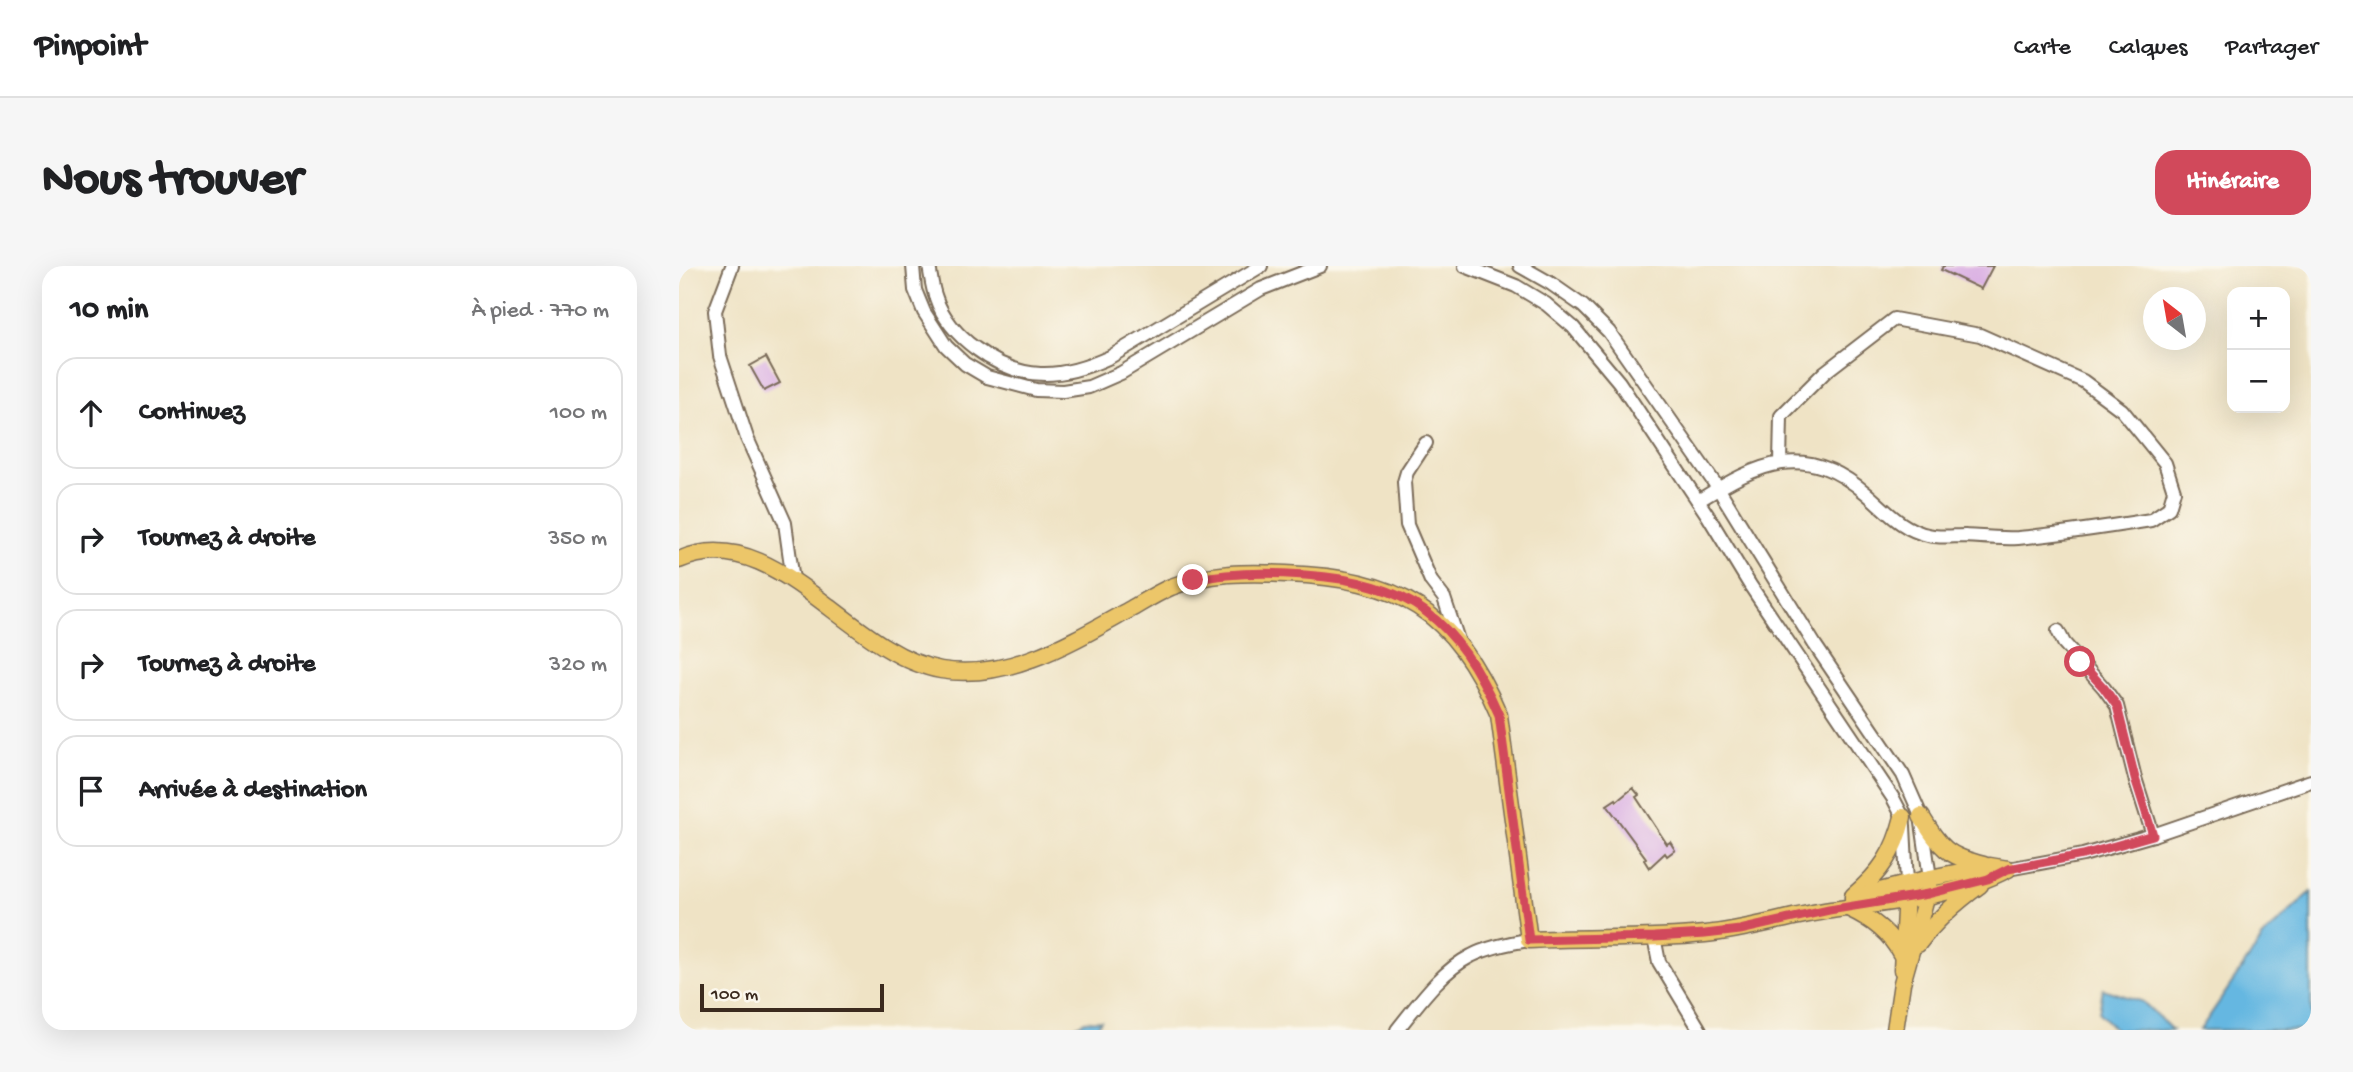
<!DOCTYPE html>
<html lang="fr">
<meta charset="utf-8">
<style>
:root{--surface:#fff;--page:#f6f6f6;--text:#202124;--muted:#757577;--line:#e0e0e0;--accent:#d1495b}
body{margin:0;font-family:"Gochi Hand",sans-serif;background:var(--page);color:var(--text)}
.controls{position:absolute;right:21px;top:21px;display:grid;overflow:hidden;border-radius:14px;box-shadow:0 7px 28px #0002}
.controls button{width:63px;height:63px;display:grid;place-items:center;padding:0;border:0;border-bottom:2px solid var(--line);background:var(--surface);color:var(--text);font:35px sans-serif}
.compass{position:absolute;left:1464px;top:21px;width:63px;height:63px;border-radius:50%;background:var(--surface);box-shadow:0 7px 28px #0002;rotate:329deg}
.scale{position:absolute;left:21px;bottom:18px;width:184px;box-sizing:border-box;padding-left:7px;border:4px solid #3b2a1e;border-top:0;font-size:19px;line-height:24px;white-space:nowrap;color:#3b2a1e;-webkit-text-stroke:5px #fbf7ec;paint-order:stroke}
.stop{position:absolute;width:21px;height:21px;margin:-16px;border:5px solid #d1495b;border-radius:50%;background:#fff}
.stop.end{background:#d1495b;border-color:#fff;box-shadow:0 2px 7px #0008}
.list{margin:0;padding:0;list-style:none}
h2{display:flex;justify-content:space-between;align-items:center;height:91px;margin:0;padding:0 28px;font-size:30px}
h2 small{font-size:23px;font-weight:400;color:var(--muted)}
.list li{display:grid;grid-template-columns:46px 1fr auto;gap:21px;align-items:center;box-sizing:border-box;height:112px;margin:0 14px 14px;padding:0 14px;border:2px solid var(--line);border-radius:21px}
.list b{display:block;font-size:26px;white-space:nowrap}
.list em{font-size:23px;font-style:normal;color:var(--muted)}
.icon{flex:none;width:38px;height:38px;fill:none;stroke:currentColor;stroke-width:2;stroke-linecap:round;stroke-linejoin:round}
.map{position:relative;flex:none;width:1632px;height:764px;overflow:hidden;border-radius:21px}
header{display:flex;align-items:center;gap:42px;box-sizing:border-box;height:98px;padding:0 35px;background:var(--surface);border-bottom:2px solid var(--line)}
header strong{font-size:33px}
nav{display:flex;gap:38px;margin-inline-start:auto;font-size:24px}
.intro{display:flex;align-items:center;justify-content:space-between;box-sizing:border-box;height:168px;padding:0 42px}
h1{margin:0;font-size:49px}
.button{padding:18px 32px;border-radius:21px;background:var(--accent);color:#fff;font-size:24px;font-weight:700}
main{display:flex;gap:42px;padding:0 42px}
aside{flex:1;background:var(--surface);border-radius:21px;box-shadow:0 7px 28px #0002}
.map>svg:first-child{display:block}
.water{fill:#65b7e1;stroke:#507080;stroke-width:2}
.building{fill:#d9ade3}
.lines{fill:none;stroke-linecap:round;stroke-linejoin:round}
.minor-casing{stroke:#7a6b58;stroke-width:16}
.major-casing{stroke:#7a6b58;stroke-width:19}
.minor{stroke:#fff;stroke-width:12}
.major{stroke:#ecc669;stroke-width:16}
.route{stroke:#d1495b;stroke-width:9}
</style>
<header>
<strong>Pinpoint</strong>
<nav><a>Carte</a><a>Calques</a><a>Partager</a></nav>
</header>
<div class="intro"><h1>Nous trouver</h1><a class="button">Itinéraire</a></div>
<main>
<aside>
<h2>10 min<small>À pied · 770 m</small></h2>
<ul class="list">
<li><svg class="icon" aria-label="ahead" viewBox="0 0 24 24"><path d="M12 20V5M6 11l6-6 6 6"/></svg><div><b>Continuez</b></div><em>100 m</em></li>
<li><svg class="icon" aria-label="right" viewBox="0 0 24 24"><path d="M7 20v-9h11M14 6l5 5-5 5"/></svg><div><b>Tournez à droite</b></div><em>350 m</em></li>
<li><svg class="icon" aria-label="right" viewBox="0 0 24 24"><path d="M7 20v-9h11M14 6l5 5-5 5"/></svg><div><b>Tournez à droite</b></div><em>320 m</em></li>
<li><svg class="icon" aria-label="arrive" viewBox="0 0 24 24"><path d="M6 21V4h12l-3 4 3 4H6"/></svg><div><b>Arrivée à destination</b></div></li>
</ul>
</aside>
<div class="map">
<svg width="1632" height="764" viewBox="0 0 1632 764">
<rect width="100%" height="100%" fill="#fbf7ec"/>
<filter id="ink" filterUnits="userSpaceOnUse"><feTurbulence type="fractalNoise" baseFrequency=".0143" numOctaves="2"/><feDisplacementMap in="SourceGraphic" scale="14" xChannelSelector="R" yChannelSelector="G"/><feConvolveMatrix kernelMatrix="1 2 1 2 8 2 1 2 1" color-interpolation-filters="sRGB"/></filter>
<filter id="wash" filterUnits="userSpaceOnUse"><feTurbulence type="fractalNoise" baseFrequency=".00686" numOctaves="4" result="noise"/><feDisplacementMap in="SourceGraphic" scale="28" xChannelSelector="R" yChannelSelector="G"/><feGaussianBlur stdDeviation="1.57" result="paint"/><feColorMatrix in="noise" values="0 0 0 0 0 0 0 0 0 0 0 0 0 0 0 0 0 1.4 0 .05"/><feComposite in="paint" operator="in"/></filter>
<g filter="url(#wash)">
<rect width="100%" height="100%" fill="#efe3c5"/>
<g class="water">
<polygon points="1632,626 1632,764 1521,764 1585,670"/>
<polygon points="1424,723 1464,736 1493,764 1437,764 1420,747"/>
<polygon points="422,754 417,764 388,764 406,755"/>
</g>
<g id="blocks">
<g class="building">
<polygon points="1264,0 1314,0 1302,23 1262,4"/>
<polygon points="87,91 101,117 85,125 71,100"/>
<polygon points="954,522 960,529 957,531 988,578 991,576 996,584 988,590 986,587 970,602 965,594 967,592 928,539 937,533 938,535"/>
</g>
</g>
</g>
<g filter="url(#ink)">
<use href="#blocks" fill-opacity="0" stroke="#7a6b58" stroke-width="2"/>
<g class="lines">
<defs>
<g id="minor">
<polyline points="53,0 36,45 41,90 68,172 106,257 114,314"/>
<polyline points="234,0 236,24 245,46 267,80 286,98 308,111 357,124 384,125 410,121 442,107 582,23 641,0"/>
<path d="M250,0C252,10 253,22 257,32C263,51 279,70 296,82C341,116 381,114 431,91L582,0"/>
<polyline points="786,0 837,20 867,38 894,61 940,116 1029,250 1071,319 1214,532 1224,551 1225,560 1228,617"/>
<polyline points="841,0 871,17 904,40 930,66 1039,222 1136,379 1224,509 1242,550 1251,612"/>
<polyline points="747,177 728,206 725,216 728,259 752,315 765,332 779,374"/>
<path d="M1019,235C1080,197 1126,174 1188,228C1207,244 1223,264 1249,269C1260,272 1274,270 1286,270C1303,271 1322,273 1339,272C1383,268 1428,261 1472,254L1490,242L1495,225L1486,197L1443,144L1404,115L1301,69L1215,53L1146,106L1102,150L1101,197"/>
<polyline points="1379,365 1385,377 1425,422 1438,440 1456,512 1474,569"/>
<polyline points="1329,603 1404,589 1474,569 1632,515"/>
<polyline points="975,671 980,696 1021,764"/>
<path d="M718,764C739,738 762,705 792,690C809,681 830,677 850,674"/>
</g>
<g id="major">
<path d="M0,294C96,252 169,388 262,404C330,415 394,375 450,344C464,336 478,327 492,321C530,306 568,306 607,308C720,312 775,344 820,449L850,674C908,671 968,674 1026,668C1069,664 1110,650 1152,644C1210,636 1277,631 1329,603"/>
<path d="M1242,550C1262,582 1267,590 1305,599"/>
<path d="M1174,630C1202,606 1215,587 1224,551"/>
<polyline points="1174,632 1251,612 1311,600 1329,603"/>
<path d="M1169,642C1191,652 1211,666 1222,688"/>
<path d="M1239,678C1257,654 1277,636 1301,619"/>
<polyline points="1223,704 1227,625"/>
<polyline points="1216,764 1223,717 1250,621"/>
</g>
</defs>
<use href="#minor" class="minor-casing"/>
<use href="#major" class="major-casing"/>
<use href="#minor" class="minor"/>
<use href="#major" class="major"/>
</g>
</g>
<g class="lines" filter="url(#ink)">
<path class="route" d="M514,314C551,306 588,306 626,309C731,316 778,353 820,449L850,674L975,671L1026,668L1061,664L1150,644L1249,628L1309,613L1329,603L1404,589L1474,569L1456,512L1438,440L1425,422L1401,396"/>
</g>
</svg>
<div class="controls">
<button>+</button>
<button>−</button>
</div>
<svg class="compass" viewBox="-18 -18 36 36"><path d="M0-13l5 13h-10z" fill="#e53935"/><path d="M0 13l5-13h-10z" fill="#757577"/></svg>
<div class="scale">100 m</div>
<div class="stop" style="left:1401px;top:396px"></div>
<div class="stop end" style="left:514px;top:314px"></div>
</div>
</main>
